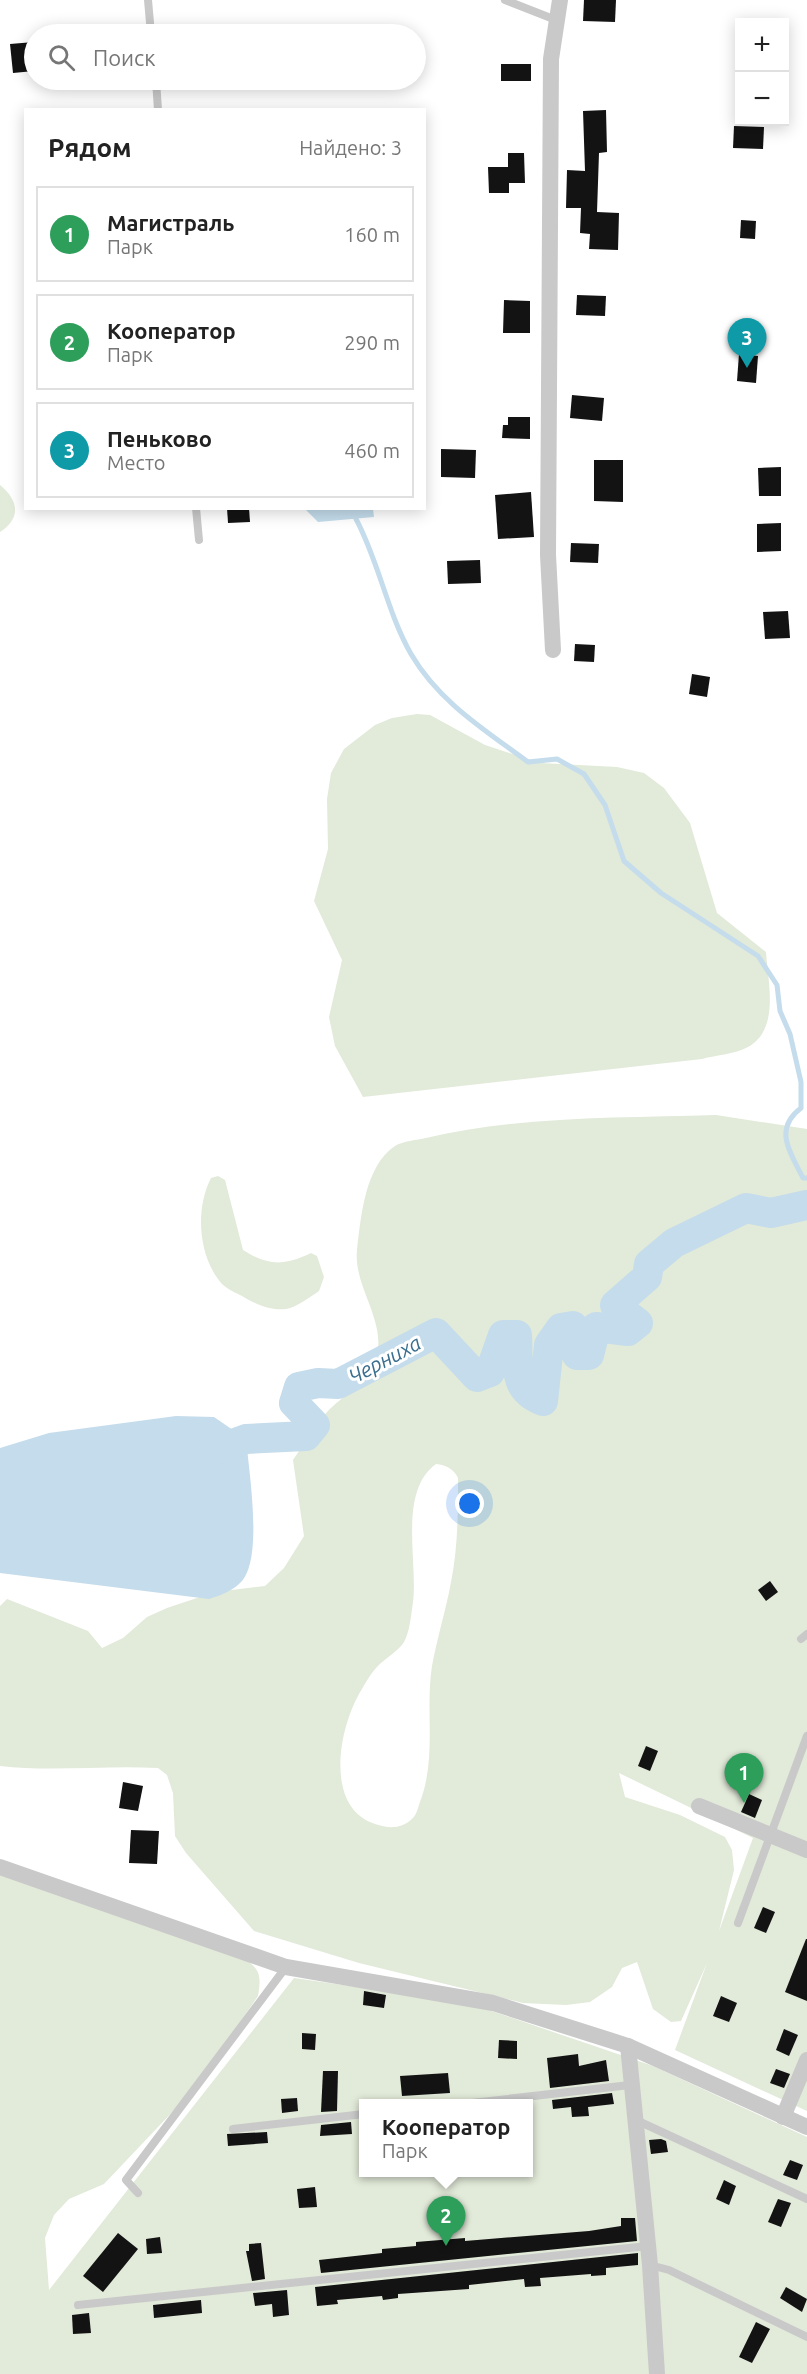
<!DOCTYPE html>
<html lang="ru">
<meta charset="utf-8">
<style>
:root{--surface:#fff;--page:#f2f2f2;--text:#222;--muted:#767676;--line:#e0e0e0;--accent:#ea580c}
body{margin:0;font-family:Ubuntu,sans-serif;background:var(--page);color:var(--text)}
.controls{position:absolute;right:18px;top:18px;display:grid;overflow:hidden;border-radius:0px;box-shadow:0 3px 15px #0003}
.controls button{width:54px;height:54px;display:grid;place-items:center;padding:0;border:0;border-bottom:2px solid var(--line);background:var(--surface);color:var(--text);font:30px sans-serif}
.you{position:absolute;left:470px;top:1504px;width:21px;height:21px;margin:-15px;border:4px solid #fff;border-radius:50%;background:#1a73e8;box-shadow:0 0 0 9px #1a73e833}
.badge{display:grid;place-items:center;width:39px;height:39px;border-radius:50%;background:var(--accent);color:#fff;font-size:20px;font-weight:700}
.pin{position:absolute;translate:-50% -50px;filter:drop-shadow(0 2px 3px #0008)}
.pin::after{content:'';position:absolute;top:32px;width:21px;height:18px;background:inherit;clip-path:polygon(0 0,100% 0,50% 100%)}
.popup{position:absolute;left:359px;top:2099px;width:174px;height:78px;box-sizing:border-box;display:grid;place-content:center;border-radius:0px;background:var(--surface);filter:drop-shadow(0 2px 4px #0005);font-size:20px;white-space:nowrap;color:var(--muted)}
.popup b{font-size:22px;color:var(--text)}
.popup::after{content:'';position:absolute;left:50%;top:100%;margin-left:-12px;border:12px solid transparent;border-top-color:var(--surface)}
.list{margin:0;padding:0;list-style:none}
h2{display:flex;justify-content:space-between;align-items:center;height:78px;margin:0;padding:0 24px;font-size:26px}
h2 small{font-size:20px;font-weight:400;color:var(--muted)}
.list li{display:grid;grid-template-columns:39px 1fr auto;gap:18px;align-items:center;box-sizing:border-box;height:96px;margin:0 12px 12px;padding:0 12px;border:2px solid var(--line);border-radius:0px}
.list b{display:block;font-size:22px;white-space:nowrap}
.list p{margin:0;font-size:20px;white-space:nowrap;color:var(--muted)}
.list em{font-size:20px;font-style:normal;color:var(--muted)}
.icon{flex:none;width:33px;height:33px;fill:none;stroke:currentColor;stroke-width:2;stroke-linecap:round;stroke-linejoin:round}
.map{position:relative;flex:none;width:807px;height:2374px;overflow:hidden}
.search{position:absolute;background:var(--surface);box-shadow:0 3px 15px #0003;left:24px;top:24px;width:402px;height:66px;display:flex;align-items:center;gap:15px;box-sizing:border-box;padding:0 21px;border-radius:33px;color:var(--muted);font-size:22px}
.panel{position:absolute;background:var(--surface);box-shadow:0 3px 15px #0003;left:24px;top:108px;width:402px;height:402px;border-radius:0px}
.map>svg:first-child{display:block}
.green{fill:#e2ead9;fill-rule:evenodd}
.water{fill:#c4dceb}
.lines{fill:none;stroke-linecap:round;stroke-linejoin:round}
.stream{stroke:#c4dceb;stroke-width:5}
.river{stroke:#c4dceb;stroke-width:30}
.building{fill:#131313}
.service{stroke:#c9c9c9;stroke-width:8}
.minor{stroke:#c9c9c9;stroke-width:16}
.labels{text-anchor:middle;stroke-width:6;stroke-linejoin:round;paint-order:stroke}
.water-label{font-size:21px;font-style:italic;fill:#3a6e8e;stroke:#fff}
</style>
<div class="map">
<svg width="807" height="2374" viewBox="0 0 807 2374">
<rect width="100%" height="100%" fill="#fff"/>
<g class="green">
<path d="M0,485C18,500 22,518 0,532Z"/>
<path d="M417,714L430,715L485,745L540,763L617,767L644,773L664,788L690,823L717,913L766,952C768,983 780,1029 748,1047C736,1054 716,1055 702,1059L363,1097L335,1046L329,1017L342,960L314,901L328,849L327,799L331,773L344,749L375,725L392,718Z"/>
<path d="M716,1115L807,1129V2111L675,2050L707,1963L681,2021L671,2022L653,2009L637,1962L622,1968L612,1987L590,2002L566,2005L523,2003L359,1963L254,1931L186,1853L175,1836L173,1793L167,1775L158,1768C105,1765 52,1772 0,1766V1606L7,1599L88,1631L102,1648L123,1638L147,1617L167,1608L215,1592L265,1586L284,1568L304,1536L293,1460C304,1444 314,1427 327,1412C342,1396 366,1384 374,1364C391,1325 353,1289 357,1250C361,1216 365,1166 395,1146C403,1141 417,1140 426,1138C519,1116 621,1118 716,1115ZM436,1464C446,1465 454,1469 458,1478C458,1513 458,1547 451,1582C446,1610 437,1638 432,1666C425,1712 437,1757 420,1802C418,1807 417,1814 413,1818C402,1829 389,1829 375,1824C323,1807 339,1725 362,1689C367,1680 373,1670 381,1663C388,1657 399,1650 404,1642C410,1631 411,1615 413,1602C418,1562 398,1491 436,1464ZM619,1773L753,1838L719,1931L734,1870L732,1850L725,1837L680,1815L625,1797Z"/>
<path d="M218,1176L225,1180L243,1250C268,1266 284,1266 311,1253L317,1256L324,1277L319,1291C310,1297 297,1307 286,1309C271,1311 255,1304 242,1296C236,1293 227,1289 222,1284C198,1257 195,1209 211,1178Z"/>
<path d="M0,1868L246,1960C261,1970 261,1978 258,1996L194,2089L104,2184L69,2199L54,2215L45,2238L49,2290L294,1978L468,2003L653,2066L807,2137V2374H0ZM364,2104H528V2172H364Z"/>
</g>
<g class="water">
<polygon points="305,509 373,509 374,517 318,522"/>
<path d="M176,1416L214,1417L246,1439C249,1471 263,1557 242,1581C233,1591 221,1595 209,1599L0,1573V1448L49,1433Z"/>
</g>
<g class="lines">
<path class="stream" d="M356,519C379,562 387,612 411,654C439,702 485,730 528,762L557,759L584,774L605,805L624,861L661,893L758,956L777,985L780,1011L790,1034L801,1082V1108C773,1129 790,1152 803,1178H807"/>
<path class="river" d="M208,1453L246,1439L306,1436L315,1425L294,1403L299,1387L318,1383L338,1384L436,1333L477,1377L490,1372L503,1335H517C519,1364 511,1389 543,1401L549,1345L561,1328L573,1326L577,1355H589L596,1327L628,1331L638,1323L615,1305L647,1277L649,1264L674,1243L746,1208L771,1213L807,1205"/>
</g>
<g class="building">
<polygon points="584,0 616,0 615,22 583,21"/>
<polygon points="34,42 34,71 13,73 10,44"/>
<rect x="501" y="64" width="30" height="17"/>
<polygon points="606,110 607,152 599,153 597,212 619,213 618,250 589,249 590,234 580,233 581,208 566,208 567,170 585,171 583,111"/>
<polygon points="734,126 764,127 763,149 733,148"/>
<polygon points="508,153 524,153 525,183 509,183 509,193 489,193 488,167 508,167"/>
<polygon points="741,220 756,221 755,239 740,238"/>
<polygon points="577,295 606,296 605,316 576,315"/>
<polygon points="504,300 530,301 530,333 503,333"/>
<polygon points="739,354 758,356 756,383 737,381"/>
<polygon points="572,395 604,398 602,421 570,418"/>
<polygon points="508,417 530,417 530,439 502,438 503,425 508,425"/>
<polygon points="441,449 476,450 475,478 441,477"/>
<polygon points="594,460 623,460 623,502 594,501"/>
<polygon points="781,467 781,496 759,496 758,468"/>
<polygon points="531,492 534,537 498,539 495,495"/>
<polygon points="227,508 249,508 250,522 228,523"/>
<polygon points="781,523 781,551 757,552 757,524"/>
<polygon points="571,543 599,544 598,563 570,562"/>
<polygon points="480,560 481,583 448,584 447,561"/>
<polygon points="788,611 790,638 765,639 763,612"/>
<polygon points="575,644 595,645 594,662 574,661"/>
<polygon points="692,674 710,677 707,697 689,694"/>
<polygon points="770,1581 778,1592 766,1601 758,1590"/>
<polygon points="646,1746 658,1751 650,1771 638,1766"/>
<polygon points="123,1782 143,1786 138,1811 119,1808"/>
<polygon points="749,1794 762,1800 755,1818 741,1812"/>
<polygon points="131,1830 159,1831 157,1864 129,1863"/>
<polygon points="763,1907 775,1912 766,1933 754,1928"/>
<polygon points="806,1939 807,1939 807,2001 785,1992"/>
<polygon points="364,1991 386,1995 384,2008 363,2005"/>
<polygon points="721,1996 737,2003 729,2022 713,2016"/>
<polygon points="784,2029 798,2035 789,2056 776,2050"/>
<polygon points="302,2033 316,2034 315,2050 302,2049"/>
<polygon points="499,2040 517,2041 517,2059 498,2058"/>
<polygon points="578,2054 579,2066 606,2060 609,2081 550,2088 547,2058"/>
<polygon points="776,2069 790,2074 784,2088 770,2083"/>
<polygon points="323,2071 338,2071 337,2111 321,2112"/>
<polygon points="448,2073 450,2093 402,2096 400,2076"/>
<polygon points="612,2093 614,2104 588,2107 589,2116 572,2117 571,2107 553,2109 552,2100"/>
<polygon points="297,2098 298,2111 282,2113 281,2099"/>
<polygon points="351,2122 352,2134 320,2136 321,2125"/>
<polygon points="267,2132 268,2143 228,2146 227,2134"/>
<polygon points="661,2139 666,2141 668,2152 651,2154 649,2140"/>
<polygon points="790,2160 803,2165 797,2180 783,2175"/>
<polygon points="724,2180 736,2186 729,2205 716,2199"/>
<polygon points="315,2187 317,2207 299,2208 297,2189"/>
<polygon points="778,2199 791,2203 781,2227 768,2222"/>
<polygon points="621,2218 635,2218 637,2241 321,2273 319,2260 382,2253 382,2249 416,2246 416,2242 465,2238 465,2241 589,2231 621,2226"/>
<polygon points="118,2233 138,2249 103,2292 83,2276"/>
<polygon points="160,2237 162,2253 147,2254 146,2239"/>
<polygon points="261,2243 265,2279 252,2281 246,2251 249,2251 249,2244"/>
<polygon points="638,2253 638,2265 606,2268 606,2275 591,2276 591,2274 540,2278 541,2286 525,2287 524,2279 469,2285 469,2289 398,2294 398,2298 383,2300 382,2296 337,2300 338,2304 317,2306 315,2287"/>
<polygon points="786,2287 807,2299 802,2312 780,2298"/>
<polygon points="287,2290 289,2315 273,2317 272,2304 255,2306 253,2293"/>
<polygon points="201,2300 202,2313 154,2318 153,2305"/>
<polygon points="89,2313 91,2333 73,2334 72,2315"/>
<polygon points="756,2322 770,2329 752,2363 739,2357"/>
</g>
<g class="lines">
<g class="service">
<polyline points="148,0 151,34"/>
<polyline points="505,0 556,20"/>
<polyline points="156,80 158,110"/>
<polyline points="196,508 199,540"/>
<polyline points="801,1639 807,1634"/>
<polyline points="738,1923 807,1736"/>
<polyline points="463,2104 630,2085"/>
<polyline points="636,2120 807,2199"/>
<polyline points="233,2129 364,2114"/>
<polyline points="138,2193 126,2180 286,1967"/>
<polyline points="650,2265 669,2270 807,2337"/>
<polyline points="78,2305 648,2246"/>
</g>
<g class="minor">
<polyline points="553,650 548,555 551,59 560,0"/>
<polyline points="699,1806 807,1850"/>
<polyline points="0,1867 286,1967 493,2003 628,2046 807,2127"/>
<polyline points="628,2046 650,2265 657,2374"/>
<polyline points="783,2117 807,2060"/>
</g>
</g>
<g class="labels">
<g class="water-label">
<text transform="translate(385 1360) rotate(-28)" y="7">Черниха</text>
</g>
</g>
</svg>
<div class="controls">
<button>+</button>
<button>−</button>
</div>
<div class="you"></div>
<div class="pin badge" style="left:744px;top:1803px;background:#2e9e5b">1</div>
<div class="pin badge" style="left:446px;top:2246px;background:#2e9e5b">2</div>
<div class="popup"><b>Кооператор</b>Парк</div>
<div class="pin badge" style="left:747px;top:368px;background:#0f9aa8">3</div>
<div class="search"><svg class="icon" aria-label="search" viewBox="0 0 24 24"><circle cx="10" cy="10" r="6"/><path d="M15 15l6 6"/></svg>Поиск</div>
<section class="panel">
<h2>Рядом<small>Найдено: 3</small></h2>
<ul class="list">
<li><span class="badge" style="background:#2e9e5b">1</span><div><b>Магистраль</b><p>Парк</p></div><em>160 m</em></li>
<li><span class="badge" style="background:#2e9e5b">2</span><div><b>Кооператор</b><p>Парк</p></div><em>290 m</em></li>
<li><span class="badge" style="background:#0f9aa8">3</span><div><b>Пеньково</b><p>Место</p></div><em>460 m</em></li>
</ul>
</section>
</div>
